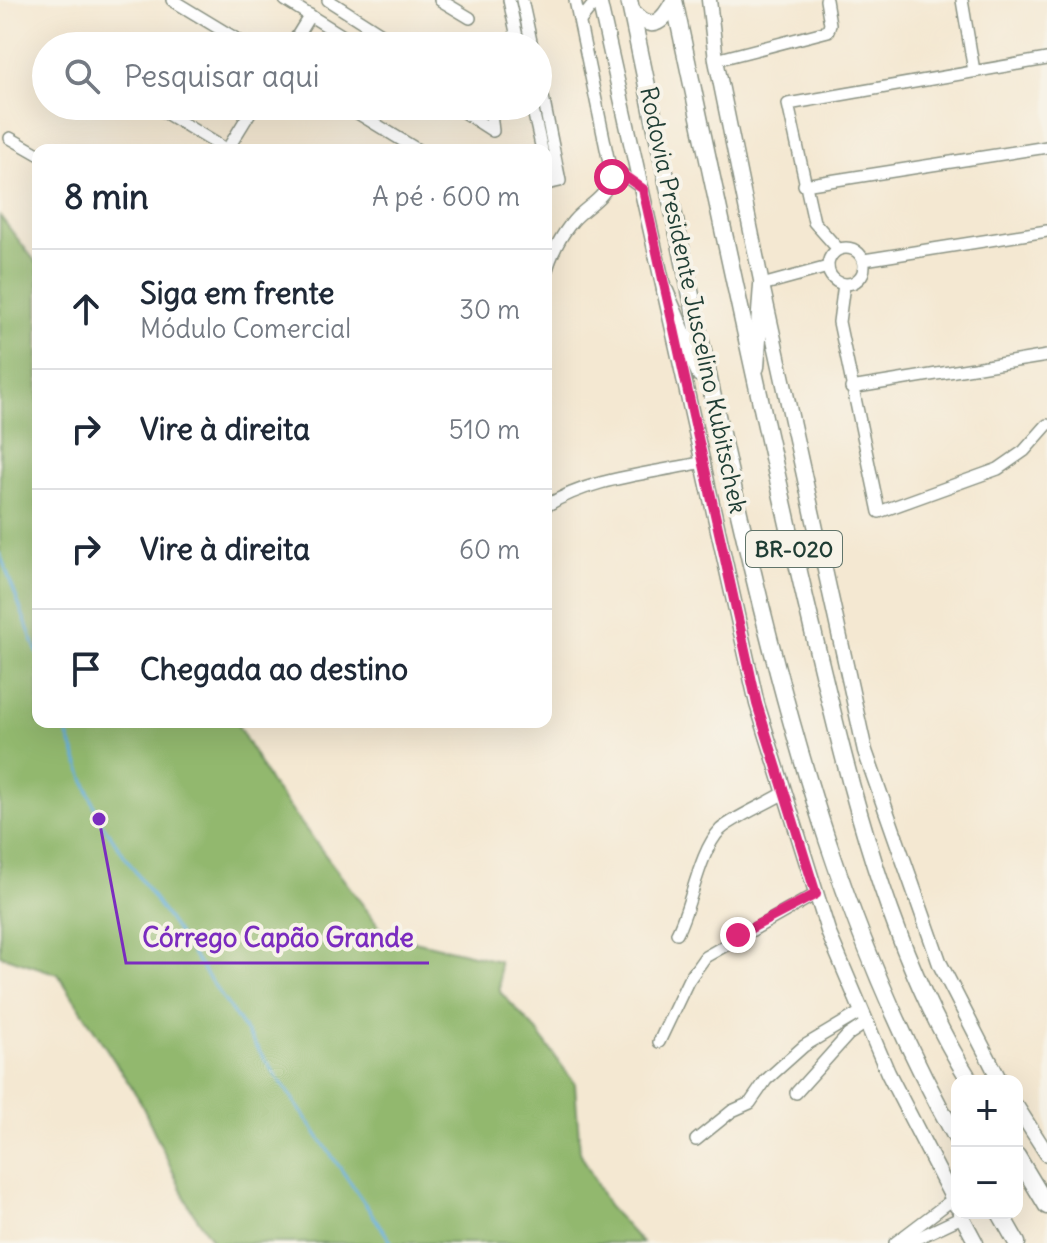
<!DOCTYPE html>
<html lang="pt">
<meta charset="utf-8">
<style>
:root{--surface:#fff;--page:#f6f6f7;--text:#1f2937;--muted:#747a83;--line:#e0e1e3}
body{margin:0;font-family:Delius,sans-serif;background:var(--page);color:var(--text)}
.controls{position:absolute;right:24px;bottom:24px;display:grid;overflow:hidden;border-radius:16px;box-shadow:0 8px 32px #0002}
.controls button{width:72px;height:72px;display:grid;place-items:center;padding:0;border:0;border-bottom:2px solid var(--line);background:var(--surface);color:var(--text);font:40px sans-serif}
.stop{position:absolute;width:24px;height:24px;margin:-18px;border:6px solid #db2777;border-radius:50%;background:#fff}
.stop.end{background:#db2777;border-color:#fff;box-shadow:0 2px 8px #0008}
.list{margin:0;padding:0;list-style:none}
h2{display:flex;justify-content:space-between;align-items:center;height:104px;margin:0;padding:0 32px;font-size:34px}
h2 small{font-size:26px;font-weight:400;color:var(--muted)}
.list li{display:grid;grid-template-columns:52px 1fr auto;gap:24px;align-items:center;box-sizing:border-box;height:120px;padding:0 32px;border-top:2px solid var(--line)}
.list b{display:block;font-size:30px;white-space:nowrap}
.list p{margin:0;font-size:26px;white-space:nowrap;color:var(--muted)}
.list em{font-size:26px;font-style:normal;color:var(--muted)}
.icon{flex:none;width:44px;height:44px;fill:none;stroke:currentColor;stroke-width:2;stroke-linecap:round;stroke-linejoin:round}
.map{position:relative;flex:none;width:1047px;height:1243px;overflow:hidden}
.search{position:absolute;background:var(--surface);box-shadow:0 8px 32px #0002;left:32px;top:32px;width:520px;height:88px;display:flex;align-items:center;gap:20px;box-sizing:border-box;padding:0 28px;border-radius:44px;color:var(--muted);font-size:30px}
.panel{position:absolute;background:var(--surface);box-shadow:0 8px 32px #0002;left:32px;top:144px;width:520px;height:584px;border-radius:16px}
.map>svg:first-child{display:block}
.forest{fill:#92b86e;stroke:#587a51;stroke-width:2}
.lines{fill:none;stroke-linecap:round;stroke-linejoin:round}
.stream{stroke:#65afdd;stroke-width:3}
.minor-casing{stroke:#8a9283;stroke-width:14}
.major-casing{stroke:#8a9283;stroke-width:17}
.highway-casing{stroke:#8a9283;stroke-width:19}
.minor{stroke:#fff;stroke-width:11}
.major{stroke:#fff;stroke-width:14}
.highway{stroke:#fff;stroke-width:16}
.route{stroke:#db2777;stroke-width:10}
.labels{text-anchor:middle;stroke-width:8;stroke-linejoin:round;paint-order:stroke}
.shield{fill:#f7f3e8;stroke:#60746a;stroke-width:2}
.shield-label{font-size:22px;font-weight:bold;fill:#1f3d34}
.street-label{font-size:24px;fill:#1f3d34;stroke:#f7f3e8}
.leader{fill:none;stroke:#7b2cbf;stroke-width:3}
.callout-dot{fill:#7b2cbf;stroke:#f7f3e8;stroke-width:3}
.callout-label{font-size:26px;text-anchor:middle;font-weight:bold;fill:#7b2cbf;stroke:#f7f3e8;stroke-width:8;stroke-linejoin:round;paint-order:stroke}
</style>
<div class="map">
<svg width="1047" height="1243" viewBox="0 0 1047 1243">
<rect width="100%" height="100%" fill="#f7f3e8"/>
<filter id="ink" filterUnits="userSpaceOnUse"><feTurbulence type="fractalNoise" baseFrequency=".0125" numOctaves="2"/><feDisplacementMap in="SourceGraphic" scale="16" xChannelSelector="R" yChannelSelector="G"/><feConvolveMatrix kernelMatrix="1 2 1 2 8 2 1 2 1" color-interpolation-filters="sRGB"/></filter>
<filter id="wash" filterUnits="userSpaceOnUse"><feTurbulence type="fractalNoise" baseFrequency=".006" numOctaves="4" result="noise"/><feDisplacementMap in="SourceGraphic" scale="32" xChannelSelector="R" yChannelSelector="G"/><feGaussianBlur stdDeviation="1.8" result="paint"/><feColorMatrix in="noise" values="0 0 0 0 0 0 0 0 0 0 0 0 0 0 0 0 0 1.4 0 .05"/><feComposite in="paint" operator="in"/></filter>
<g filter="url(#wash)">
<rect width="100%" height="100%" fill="#f4e8d2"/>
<polygon class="forest" points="0,216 38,265 38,722 236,722 270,782 385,934 499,961 500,992 537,1031 575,1084 580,1152 608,1206 642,1243 214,1243 189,1206 139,1099 58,974 0,955"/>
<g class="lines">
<g class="stream">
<polyline points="0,554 38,655"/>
<polyline points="63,722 99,819 392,1243"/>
</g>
</g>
</g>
<g filter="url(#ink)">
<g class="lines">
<defs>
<g id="minor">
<polyline points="172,0 248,46"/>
<polyline points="285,0 359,46"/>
<polyline points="328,0 400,46"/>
<polyline points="440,0 470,18"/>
<polyline points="509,0 519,46"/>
<polyline points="522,0 532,46"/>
<polyline points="962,0 974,71"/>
<polyline points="580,21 597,0"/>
<polyline points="291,46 310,15"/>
<polyline points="716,60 828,31 830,24 826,0"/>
<polyline points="538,72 560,181 551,183 546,167"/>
<polyline points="154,106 227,150"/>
<polyline points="346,106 418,150"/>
<polyline points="454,106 493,131 490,106"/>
<polyline points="532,106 542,150"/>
<polyline points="10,138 38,154"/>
<polyline points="227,150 254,106"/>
<polyline points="612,167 643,189"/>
<polyline points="804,185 1047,147"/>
<circle cx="846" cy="266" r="18"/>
<polyline points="838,249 814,222 788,104 1047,59"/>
<polyline points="864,260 1047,231"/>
<path d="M546,274C550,256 561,235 573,221C587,205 605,199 612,177L575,0"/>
<polyline points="844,284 839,322 879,512 998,469 1024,451 1047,425"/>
<polyline points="762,285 828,267"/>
<polyline points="851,388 1047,356"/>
<path d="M546,506C592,477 651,474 703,462"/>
<path d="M677,933C692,904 699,852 720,830C731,819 768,803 784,793"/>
<polyline points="659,1042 688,981 705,957 816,894"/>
<polyline points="796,1093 848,1035 866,1023"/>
<polyline points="696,1140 732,1111 750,1103 766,1080 804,1046 861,1012"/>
<polyline points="895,1243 953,1199"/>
<polyline points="907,1243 962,1217"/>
</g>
<g id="major">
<polyline points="599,0 757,704 829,934 888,1073 957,1207"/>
<polyline points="709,0 716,60 762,285 865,751 940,964 1000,1081"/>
<polyline points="1017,1107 1047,1154"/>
<polyline points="960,1213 976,1243"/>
</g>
<g id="highway">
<path d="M629,0C666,175 701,351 742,526C791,738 849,948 957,1139"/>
<path d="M674,0C717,201 759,402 806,602C844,761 883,941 970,1081"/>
<path d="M632,11C651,32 662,24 674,1"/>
<polyline points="665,291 700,374"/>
<polyline points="756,367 762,285"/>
<polyline points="1017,1156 1047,1206"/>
<polyline points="1000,1213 1017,1243"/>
</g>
</defs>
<use href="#minor" class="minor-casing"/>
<use href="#major" class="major-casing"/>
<use href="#highway" class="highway-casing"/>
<use href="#minor" class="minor"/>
<use href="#major" class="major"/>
<use href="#highway" class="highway"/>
</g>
</g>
<g class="lines" filter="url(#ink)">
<polyline class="route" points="612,177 612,167 643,189 757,704 816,894 738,935"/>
</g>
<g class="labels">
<rect class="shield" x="746" y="531" width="96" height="36" rx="6"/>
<g class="shield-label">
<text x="794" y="557">BR-020</text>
</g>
<g class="street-label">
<text transform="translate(693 300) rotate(78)" y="8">Rodovia Presidente Juscelino Kubitschek</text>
</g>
</g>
<path class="leader" d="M99 819L126 963H429"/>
<circle class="callout-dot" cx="99" cy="819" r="8"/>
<g class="callout-label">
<text x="278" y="947">Córrego Capão Grande</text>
</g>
</svg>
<div class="controls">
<button>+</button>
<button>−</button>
</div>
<div class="stop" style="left:612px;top:177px"></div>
<div class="stop end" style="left:738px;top:935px"></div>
<div class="search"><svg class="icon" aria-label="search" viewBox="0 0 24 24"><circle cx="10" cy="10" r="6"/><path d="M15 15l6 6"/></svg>Pesquisar aqui</div>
<section class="panel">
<h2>8 min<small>A pé · 600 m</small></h2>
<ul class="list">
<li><svg class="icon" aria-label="ahead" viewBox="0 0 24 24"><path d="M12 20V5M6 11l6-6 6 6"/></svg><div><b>Siga em frente</b><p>Módulo Comercial</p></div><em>30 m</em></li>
<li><svg class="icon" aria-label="right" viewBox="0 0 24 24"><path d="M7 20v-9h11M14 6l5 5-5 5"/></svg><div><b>Vire à direita</b></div><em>510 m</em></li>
<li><svg class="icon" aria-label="right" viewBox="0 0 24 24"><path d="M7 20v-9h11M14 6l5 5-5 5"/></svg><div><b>Vire à direita</b></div><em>60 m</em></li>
<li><svg class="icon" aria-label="arrive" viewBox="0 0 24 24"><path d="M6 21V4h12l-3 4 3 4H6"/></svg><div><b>Chegada ao destino</b></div></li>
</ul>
</section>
</div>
